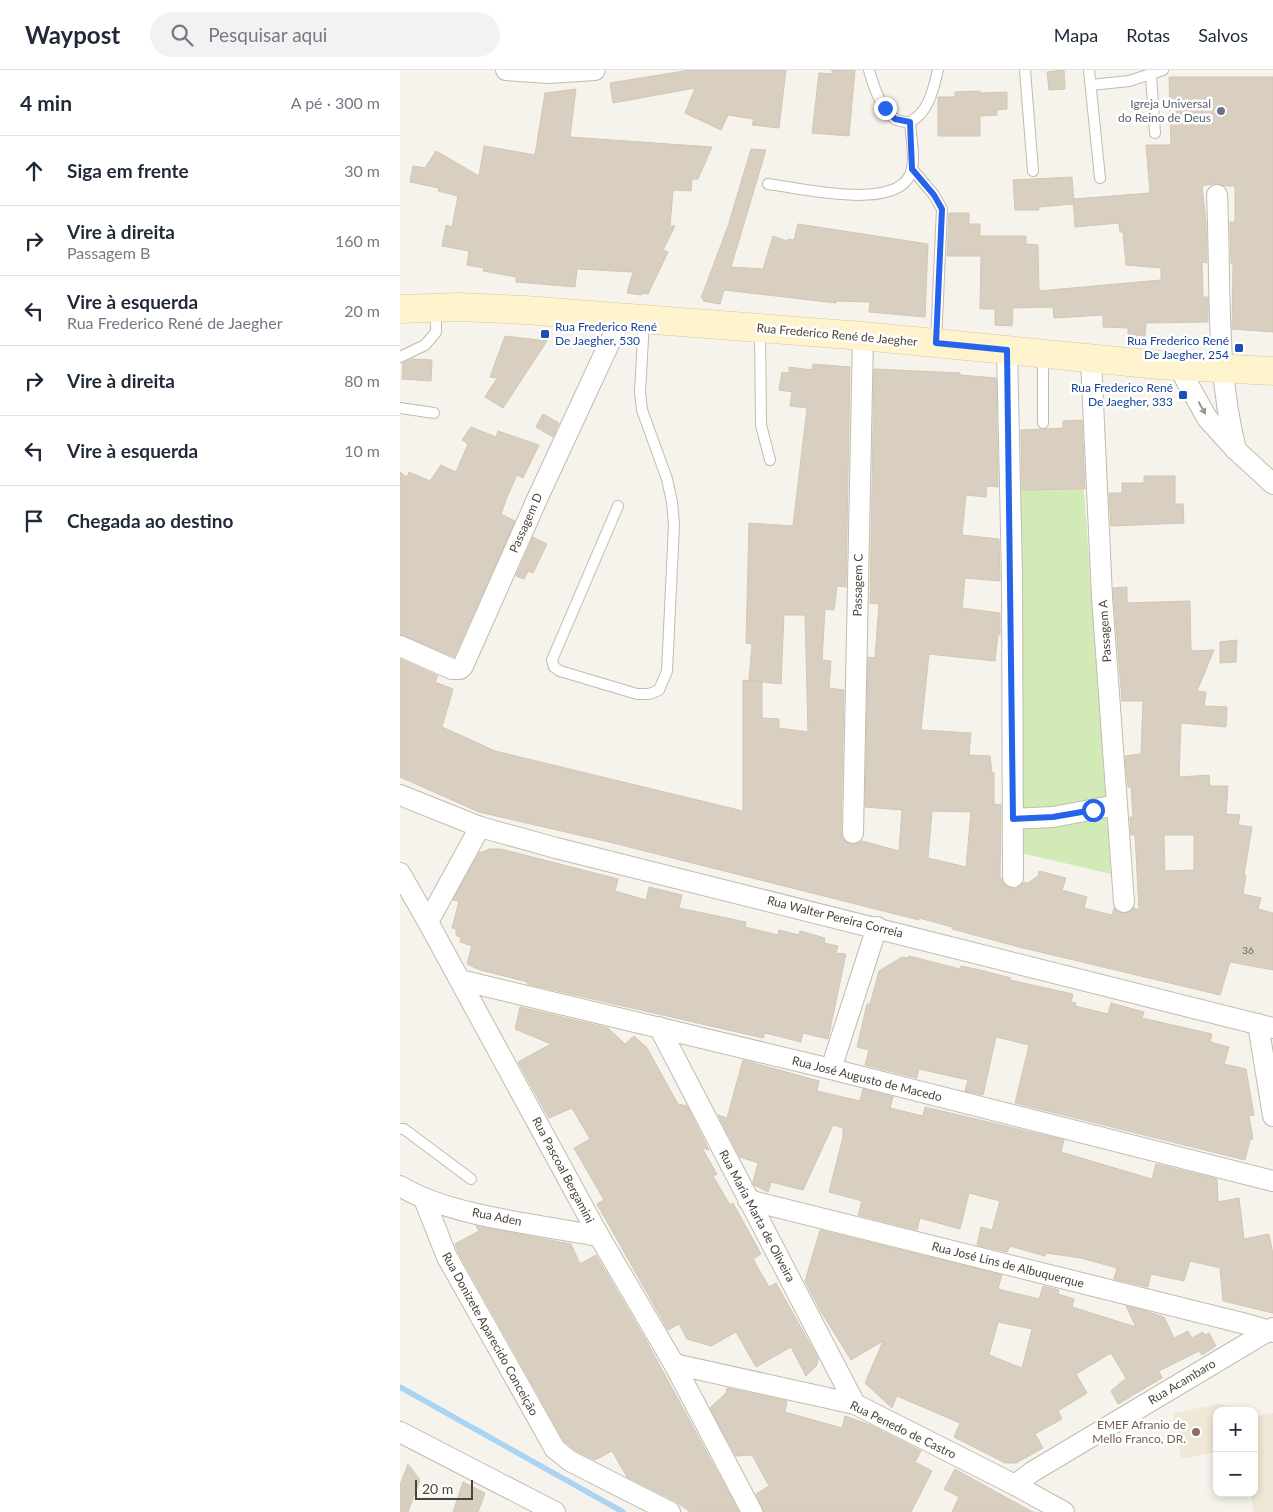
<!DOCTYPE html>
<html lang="pt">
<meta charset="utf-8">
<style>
:root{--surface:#fff;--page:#f2f2f3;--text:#1f2937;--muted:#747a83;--line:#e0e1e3}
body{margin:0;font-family:Lato,sans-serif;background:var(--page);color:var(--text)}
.controls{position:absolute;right:15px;bottom:15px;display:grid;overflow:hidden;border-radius:10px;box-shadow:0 2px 8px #0003}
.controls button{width:45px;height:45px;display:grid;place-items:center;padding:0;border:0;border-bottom:1px solid var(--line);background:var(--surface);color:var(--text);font:25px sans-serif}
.scale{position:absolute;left:15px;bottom:12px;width:58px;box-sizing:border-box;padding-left:5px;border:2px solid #4b4439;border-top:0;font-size:14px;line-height:18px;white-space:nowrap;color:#4b4439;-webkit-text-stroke:4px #fff;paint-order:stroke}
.stop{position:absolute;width:15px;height:15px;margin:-11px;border:4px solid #2563eb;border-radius:50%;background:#fff}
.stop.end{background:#2563eb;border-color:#fff;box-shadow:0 1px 5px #0008}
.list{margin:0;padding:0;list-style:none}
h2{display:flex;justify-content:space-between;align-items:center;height:65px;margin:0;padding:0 20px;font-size:21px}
h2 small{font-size:16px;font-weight:400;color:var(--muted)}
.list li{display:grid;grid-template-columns:32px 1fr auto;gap:15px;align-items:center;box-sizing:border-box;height:70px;padding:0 20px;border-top:1px solid var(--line)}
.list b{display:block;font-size:19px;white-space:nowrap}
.list p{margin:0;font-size:16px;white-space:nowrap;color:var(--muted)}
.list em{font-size:16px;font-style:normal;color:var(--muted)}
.icon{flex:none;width:28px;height:28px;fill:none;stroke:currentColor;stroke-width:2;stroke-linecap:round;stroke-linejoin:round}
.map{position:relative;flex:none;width:873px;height:1442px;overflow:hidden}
header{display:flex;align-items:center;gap:30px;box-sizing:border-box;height:70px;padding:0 25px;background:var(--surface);border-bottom:1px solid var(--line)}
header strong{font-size:24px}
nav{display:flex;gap:28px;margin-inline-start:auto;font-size:18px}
.search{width:350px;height:45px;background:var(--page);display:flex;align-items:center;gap:12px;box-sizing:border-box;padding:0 18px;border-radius:28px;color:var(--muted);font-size:19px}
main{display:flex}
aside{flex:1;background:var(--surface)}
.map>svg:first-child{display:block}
.education{fill:#efe8d6}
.green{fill:#d2eab5}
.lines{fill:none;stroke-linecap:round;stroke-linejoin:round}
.stream{stroke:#a9d4f2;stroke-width:5.5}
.building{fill:#d8cfc1;stroke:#d3c7b4;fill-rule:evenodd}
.lane-casing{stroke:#c2bbae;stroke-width:12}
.street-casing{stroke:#c2bbae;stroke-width:22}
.secondary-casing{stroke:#d6c79b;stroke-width:29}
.lane{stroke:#fff;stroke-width:10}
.street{stroke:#fff;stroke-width:20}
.secondary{stroke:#fff3cd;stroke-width:28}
.oneway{fill:#9c9892}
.route{stroke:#2563eb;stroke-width:6}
.worship-dot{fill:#6b7280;stroke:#fff;stroke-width:2}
.transit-dot{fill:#1a4fb4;stroke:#fff;stroke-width:2}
.education-dot{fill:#8d6e63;stroke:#fff;stroke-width:2}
.labels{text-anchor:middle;stroke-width:5;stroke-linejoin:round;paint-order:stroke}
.number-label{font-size:10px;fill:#6e675b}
.worship-label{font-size:12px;fill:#5b616d;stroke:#fff;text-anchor:end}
.transit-label{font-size:12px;fill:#164399;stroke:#fff;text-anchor:end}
.street-label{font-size:12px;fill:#4b4439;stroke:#fff}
.education-label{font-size:12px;fill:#785e54;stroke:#fff;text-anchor:end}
</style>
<header>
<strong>Waypost</strong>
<div class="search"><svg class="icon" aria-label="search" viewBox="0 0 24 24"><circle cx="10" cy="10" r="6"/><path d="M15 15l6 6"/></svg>Pesquisar aqui</div>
<nav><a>Mapa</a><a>Rotas</a><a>Salvos</a></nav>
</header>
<main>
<aside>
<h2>4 min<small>A pé · 300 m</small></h2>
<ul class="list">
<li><svg class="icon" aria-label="ahead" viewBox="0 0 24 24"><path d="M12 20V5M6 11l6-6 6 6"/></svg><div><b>Siga em frente</b></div><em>30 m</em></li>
<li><svg class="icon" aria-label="right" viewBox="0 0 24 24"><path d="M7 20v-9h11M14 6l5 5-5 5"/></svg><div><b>Vire à direita</b><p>Passagem B</p></div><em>160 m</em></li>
<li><svg class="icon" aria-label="left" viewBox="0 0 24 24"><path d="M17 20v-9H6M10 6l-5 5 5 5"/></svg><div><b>Vire à esquerda</b><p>Rua Frederico René de Jaegher</p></div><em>20 m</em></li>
<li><svg class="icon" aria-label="right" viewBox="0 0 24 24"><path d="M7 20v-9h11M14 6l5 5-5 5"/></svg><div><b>Vire à direita</b></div><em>80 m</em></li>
<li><svg class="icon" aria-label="left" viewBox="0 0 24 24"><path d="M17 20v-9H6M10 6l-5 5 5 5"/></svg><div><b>Vire à esquerda</b></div><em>10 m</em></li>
<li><svg class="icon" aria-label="arrive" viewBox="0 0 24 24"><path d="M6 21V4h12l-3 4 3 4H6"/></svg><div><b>Chegada ao destino</b></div></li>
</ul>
</aside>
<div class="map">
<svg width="873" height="1442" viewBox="0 0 873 1442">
<rect width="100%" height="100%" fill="#f6f3ec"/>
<g class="education">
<polygon points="819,1334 825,1335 826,1341 817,1341 817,1382 781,1389 773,1343"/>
<polygon points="873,1343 873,1442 854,1442 850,1423 854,1423 854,1346"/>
</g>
<polygon class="green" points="614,419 684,420 711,804 621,783"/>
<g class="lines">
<polyline class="stream" points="0,1317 223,1442"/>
</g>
<g class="building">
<polygon points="290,0 386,0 379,58 352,55 354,49 328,45 321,60 285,43 295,18 213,33 210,13"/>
<polygon points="432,0 455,0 449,66 412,63 419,3 432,4"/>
<polygon points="664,0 665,19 649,20 647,2"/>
<polygon points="769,7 873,7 873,262 832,259 833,194 831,194 830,152 835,152 835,116 825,116 817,113 802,116 806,153 807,193 802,192 803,227 808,227 808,252 746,253 745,266 728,264 728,258 703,257 703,245 654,248 653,237 613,238 612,256 595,255 595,239 580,239 581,186 547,186 549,143 569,143 569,154 580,154 580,166 626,166 626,174 638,175 639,221 761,210 761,198 726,195 723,162 720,162 719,153 675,157 673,129 750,123 746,75 771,75"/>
<polygon points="176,19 170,67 312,77 298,109 292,109 291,121 273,120 270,156 275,156 263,180 268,182 248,224 243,223 241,225 227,223 233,202 177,199 175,217 116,212 116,207 83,201 84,198 67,195 69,181 42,176 46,155 52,157 58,126 38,121 39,118 10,112 13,96 25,98 36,81 79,106 84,76 135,85 145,23"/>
<polygon points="580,21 580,23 607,22 607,39 597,40 597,45 580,46 580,66 538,66 538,27 555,27 555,22"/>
<polygon points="351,79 366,80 331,197 363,199 373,166 387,171 388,169 394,170 398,154 528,174 525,247 469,242 470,232 436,231 436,233 324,220 320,234 303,231 304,228 301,228 328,156"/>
<polygon points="672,107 674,134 638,137 639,140 615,140 613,110"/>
<polygon points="105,266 147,271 103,338 85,327 97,308 90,307"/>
<polygon points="12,289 32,290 31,311 2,309 3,293"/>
<path d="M413,294L450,297L446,517L437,516L434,540L425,539L422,590L431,591L429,618L444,620L441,763L443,769L452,775L462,771L499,781L502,740L465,737L468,587L475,588L479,534L470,533L474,299L560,303V305L596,308L598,417L587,416L586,427L566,425L562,465L599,469L600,511L565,508L562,538L600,543V565L598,564L595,591L529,584L521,660L571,663L569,685L590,686L592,703H594V734L601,735L600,807L607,817L614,819L619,817L624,812L628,813L638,806L639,801L666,808L662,820L687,827L684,838L712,845L714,838L724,844L734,838L739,840L735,765H731L730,747H733L731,717H728L725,686L741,684L743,631H722L713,518L727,517V533L790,531L791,581L814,580L797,621L806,622L804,636L827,637L826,657L781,653L779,707L809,705L810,716H828L826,744L840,745L838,755L852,757L844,805H846L843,824L861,828L858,839L873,843V900L830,892L820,925L619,877L552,859V857L519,848V850L209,772L79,742L0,707V589L38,606L35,612L53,619L42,657L69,669L95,681L343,741V610L362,612L349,610L352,574L346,573L349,453L393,456L407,338L390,336L392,322L379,320L382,302L389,303V297L412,300ZM384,545H405L408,662L379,658V649L362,648V612L381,614ZM532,741L571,742L566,797L528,788ZM764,765H794V800L765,801Z"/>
<polygon points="143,344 159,353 153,367 136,357"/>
<polygon points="682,350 685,419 622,420 621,360 663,358 663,351"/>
<polygon points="71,357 96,367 98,361 139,375 123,408 117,405 108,425 101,444 115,451 54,587 0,564 0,402 7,407 9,402 30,411 41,395 56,402 68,374 62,370"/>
<polygon points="744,406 775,406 775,434 783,434 784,453 711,456 709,423 722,423 722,413 744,413"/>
<polygon points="133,467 147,474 133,503 128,501 124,509 116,506"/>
<polygon points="837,570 836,592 820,593 820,572"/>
<polygon points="90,779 101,779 218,809 215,821 246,830 249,817 282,825 279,838 346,852 345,857 378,865 379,860 399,865 400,861 425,868 424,873 438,876 436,883 446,884 428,969 403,963 401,972 365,963 363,968 127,914 128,912 80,900 67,894 72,876 60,872 61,868 56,865 56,859 52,858 59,831 53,830 79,783"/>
<polygon points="509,886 560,899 561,896 584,901 611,908 610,910 673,924 671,932 676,933 675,936 708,944 711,933 744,942 742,948 812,964 810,972 829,977 824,994 846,999 854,1045 849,1046 853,1069 850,1070 845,1090 615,1033 629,975 596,967 583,1025 565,1021 568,1010 519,999 517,1008 465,995 469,980 457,977 467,934 470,934 479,901 502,887 508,888"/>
<polygon points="120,937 208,958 225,974 234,966 247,978 278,1034 287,1036 309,1080 302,1078 317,1104 313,1106 330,1135 333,1133 361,1184 353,1189 369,1217 376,1213 418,1288 417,1295 406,1306 391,1277 356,1297 336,1262 311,1276 287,1269 279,1254 268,1260 197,1134 204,1130 174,1078 190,1069 172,1038 149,1048 118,992 151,974 115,959"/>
<polygon points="343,990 419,1011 417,1021 460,1031 463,1019 493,1027 490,1038 523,1046 525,1037 664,1070 661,1082 752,1109 756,1094 817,1109 818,1132 839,1128 844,1169 869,1164 873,1184 873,1243 823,1231 820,1198 790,1191 784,1211 751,1204 748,1217 714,1209 717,1198 681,1188 646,1183 645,1186 610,1176 607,1182 577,1175 581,1157 592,1160 600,1131 569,1123 560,1159 520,1148 517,1160 458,1145 462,1131 429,1122 443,1067 443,1058 433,1055 403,1120 371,1112 368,1122 354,1115 353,1112 358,1093 340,1087 318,1045 327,1048"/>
<polygon points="76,1156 171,1174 180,1194 196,1185 247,1272 339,1442 290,1442 275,1431 227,1407 212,1381 195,1390 176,1381 164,1371 58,1182 55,1174 79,1161"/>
<path d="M420,1160L602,1205L598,1219L602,1220L639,1229L643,1216L659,1220L658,1224L674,1229L672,1237L736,1257L726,1236L742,1240L764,1247L774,1268L788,1261L792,1268L803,1262L805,1265L809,1263L816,1276L802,1285L799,1281L759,1301L762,1308L718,1334L711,1321L726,1308L711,1283L676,1304L687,1323L658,1341L662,1349L635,1364L643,1378L616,1393H605L554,1367L560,1353L497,1326L492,1338L465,1313L483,1271L451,1290L420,1240L405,1211ZM598,1252L632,1259L622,1298L589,1285Z"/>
<polygon points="327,1318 387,1331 385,1342 442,1358 445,1346 470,1355 521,1381 515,1392 532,1401 511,1442 364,1442 356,1424 369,1416 352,1385 336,1386 310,1338 326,1323"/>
<polygon points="8,1394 20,1410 8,1442 0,1442 0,1415"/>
<polygon points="555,1399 598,1423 633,1442 552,1442 559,1427 544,1419"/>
<polygon points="63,1412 85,1423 78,1442 53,1442"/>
</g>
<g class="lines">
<defs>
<g id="lane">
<path d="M469,0C473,15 481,39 495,49C498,51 505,52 510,52C529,42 533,20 538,0"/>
<polyline points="625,0 633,101"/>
<polyline points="689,0 700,108"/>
<polyline points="751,5 755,63"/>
<polyline points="691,15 729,11 763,0"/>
<polyline points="512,99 534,125 542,139 536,272"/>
<path d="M368,114C400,118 505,144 512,98C515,85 511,67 510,52"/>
<polyline points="360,259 361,355 370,390"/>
<polyline points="643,285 643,353"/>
<polyline points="0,287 25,275 36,262 36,239"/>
<polyline points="0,338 34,343"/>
<polyline points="218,436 152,590 154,597 160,601 237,624 249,624 259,620 267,601 274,455 272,432 267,409 242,340 240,322 244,251"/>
<polyline points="0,1059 4,1059 71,1109"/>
</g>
<g id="street">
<polyline points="106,0 148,3 195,0"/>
<path d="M817,125C821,210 815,297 836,380"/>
<polyline points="607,280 612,505 613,807"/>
<polyline points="691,289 702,527 724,832"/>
<polyline points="778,296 807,348 836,380 873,414"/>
<polyline points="0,576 52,599 60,599 63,596 138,427 221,248"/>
<polyline points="0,725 80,757 156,778 873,958"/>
<polyline points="613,749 653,747 717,735"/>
<polyline points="80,757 28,852 199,1166 274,1294 352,1442"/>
<polyline points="453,763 463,266"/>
<polyline points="0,803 28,852"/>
<polyline points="60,910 431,999 873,1111"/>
<polyline points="858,954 873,1046"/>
<polyline points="259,957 455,1334"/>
<polyline points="431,999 477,857"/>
<path d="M0,1116C48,1146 141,1155 199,1166"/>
<polyline points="24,1129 47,1187 155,1379 170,1391 270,1442"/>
<polyline points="348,1130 846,1254 873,1262"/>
<polyline points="274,1294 455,1334 615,1415 664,1442"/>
<polyline points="0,1362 155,1442"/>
<polyline points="615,1415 632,1402 873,1258"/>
</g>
<polyline id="secondary" points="0,239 59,237 125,240 463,266 759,295 873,301"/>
</defs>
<use href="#lane" class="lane-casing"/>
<use href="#street" class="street-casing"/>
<use href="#secondary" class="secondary-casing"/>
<use href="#lane" class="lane"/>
<use href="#street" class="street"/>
<use href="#secondary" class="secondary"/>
</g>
<defs><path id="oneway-solid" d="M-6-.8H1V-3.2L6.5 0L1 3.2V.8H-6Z" transform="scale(1.25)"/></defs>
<use class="oneway" href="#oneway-solid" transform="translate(802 338) rotate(61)"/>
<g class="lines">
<polyline class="route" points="485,38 495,49 510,52 512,99 534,125 542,139 536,273 607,280 613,749 653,747 693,740"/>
</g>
<circle class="worship-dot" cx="821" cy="41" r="5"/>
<g class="transit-dot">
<rect x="140" y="259" width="10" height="10" rx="2.5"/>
<rect x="834" y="273" width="10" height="10" rx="2.5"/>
<rect x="778" y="320" width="10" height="10" rx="2.5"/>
</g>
<circle class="education-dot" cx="796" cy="1362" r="5"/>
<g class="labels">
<g class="number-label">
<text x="848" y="884">36</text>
</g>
<g class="worship-label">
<text x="811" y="38">Igreja Universal<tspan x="811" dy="14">do Reino de Deus</tspan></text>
</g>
<g class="transit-label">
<text x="155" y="261" text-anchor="start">Rua Frederico René<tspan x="155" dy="14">De Jaegher, 530</tspan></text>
<text x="829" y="275">Rua Frederico René<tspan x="829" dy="14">De Jaegher, 254</tspan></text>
<text x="773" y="322">Rua Frederico René<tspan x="773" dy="14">De Jaegher, 333</tspan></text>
</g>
<g class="street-label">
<text transform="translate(437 265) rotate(5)" y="4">Rua Frederico René de Jaegher</text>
<text transform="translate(126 453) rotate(-66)" y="4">Passagem D</text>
<text transform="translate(458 515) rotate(-89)" y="4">Passagem C</text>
<text transform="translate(705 561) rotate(-94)" y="4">Passagem A</text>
<text transform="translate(435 847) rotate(14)" y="4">Rua Walter Pereira Correia</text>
<text transform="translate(467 1009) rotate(14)" y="4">Rua José Augusto de Macedo</text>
<text transform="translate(163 1100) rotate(62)" y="4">Rua Pascoal Bergamini</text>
<text transform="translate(357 1146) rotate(62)" y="4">Rua Maria Marta de Oliveira</text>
<text transform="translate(97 1147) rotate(11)" y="4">Rua Aden</text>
<text transform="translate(608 1195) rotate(14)" y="4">Rua José Lins de Albuquerque</text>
<text transform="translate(90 1264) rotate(61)" y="4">Rua Donizete Aparecido Conceição</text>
<text transform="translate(782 1312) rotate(-31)" y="4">Rua Acambaro</text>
<text transform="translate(503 1360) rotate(26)" y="4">Rua Penedo de Castro</text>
</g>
<g class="education-label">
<text x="786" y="1359">EMEF Afranio de<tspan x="786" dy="14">Mello Franco, DR.</tspan></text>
</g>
</g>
</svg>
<div class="controls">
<button>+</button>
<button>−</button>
</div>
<div class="scale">20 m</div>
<div class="stop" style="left:693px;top:740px"></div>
<div class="stop end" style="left:485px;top:38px"></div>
</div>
</main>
